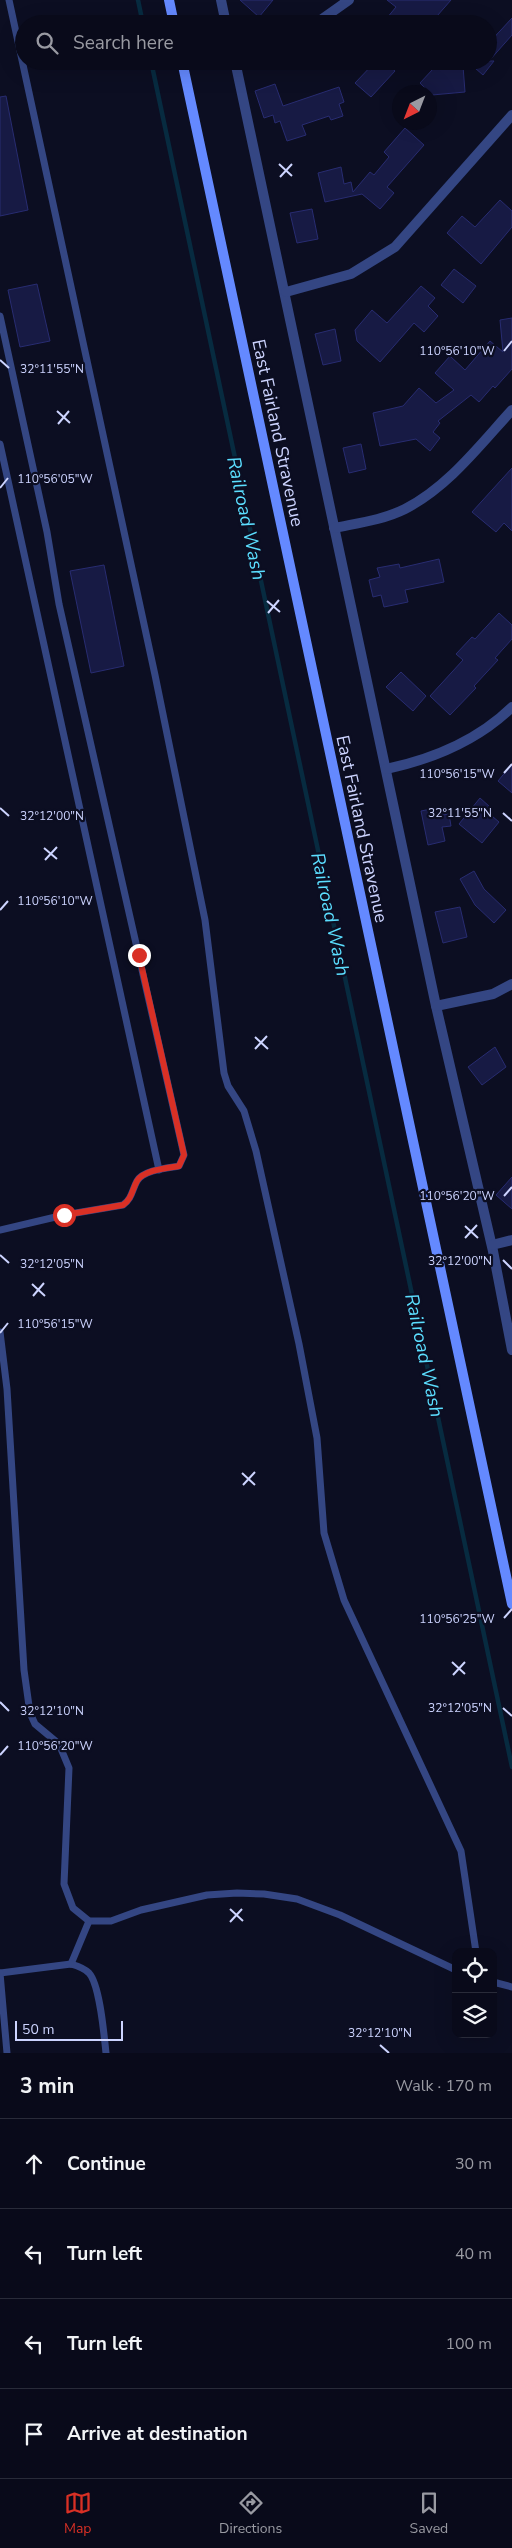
<!DOCTYPE html>
<meta charset="utf-8">
<style>
:root{--surface:#090a1a;--page:#171827;--text:#f1f3f6;--muted:#999aa2;--line:#292b39;--accent:#d93025}
body{margin:0;font-family:"Nunito Sans",sans-serif;background:var(--page);color:var(--text)}
.controls{position:absolute;right:15px;bottom:15px;display:grid;overflow:hidden;border-radius:10px;box-shadow:0 5px 20px #0002}
.controls button{width:45px;height:45px;display:grid;place-items:center;padding:0;border:0;border-bottom:1px solid var(--line);background:var(--surface);color:var(--text);font:25px sans-serif}
.compass{position:absolute;left:392px;top:85px;width:45px;height:45px;border-radius:50%;background:var(--surface);box-shadow:0 5px 20px #0002;rotate:222deg}
.scale{position:absolute;left:15px;bottom:12px;width:108px;box-sizing:border-box;padding-left:5px;border:2px solid #cdd4ff;border-top:0;font-size:14px;line-height:18px;white-space:nowrap;color:#cdd4ff;-webkit-text-stroke:4px #0c0e22;paint-order:stroke}
.stop{position:absolute;width:15px;height:15px;margin:-11px;border:4px solid #d93025;border-radius:50%;background:#fff}
.stop.end{background:#d93025;border-color:#fff;box-shadow:0 1px 5px #0008}
.list{margin:0;padding:0;list-style:none}
h2{display:flex;justify-content:space-between;align-items:center;height:65px;margin:0;padding:0 20px;font-size:21px}
h2 small{font-size:16px;font-weight:400;color:var(--muted)}
.list li{display:grid;grid-template-columns:32px 1fr auto;gap:15px;align-items:center;box-sizing:border-box;height:90px;padding:0 20px;border-top:1px solid var(--line)}
.list b{display:block;font-size:19px;white-space:nowrap}
.list em{font-size:16px;font-style:normal;color:var(--muted)}
.icon{flex:none;width:28px;height:28px;fill:none;stroke:currentColor;stroke-width:2;stroke-linecap:round;stroke-linejoin:round}
.map{position:relative;flex:none;width:512px;height:2053px;overflow:hidden}
.search{position:absolute;background:var(--surface);box-shadow:0 5px 20px #0002;left:15px;right:15px;top:15px;height:55px;display:flex;align-items:center;gap:12px;box-sizing:border-box;padding:0 18px;border-radius:28px;color:var(--muted);font-size:19px}
.sheet{height:425px;background:var(--surface)}
nav{display:flex;justify-content:space-around;align-items:center;box-sizing:border-box;height:70px;border-top:1px solid var(--line);background:var(--surface);font-size:14px;color:var(--muted)}
nav a{display:grid;justify-items:center;gap:2px}
nav .on{color:var(--accent)}
.map>svg:first-child{display:block}
.lines{fill:none;stroke-linecap:round;stroke-linejoin:round}
.stream{stroke:#072b40;stroke-width:4.5}
.building{fill:#171a44;stroke:#282c71}
.lane{stroke:#344683;stroke-width:7}
.street{stroke:#344683;stroke-width:10}
.secondary{stroke:#6489ff;stroke-width:10}
.route{stroke:#d93025;stroke-width:6}
.ticks{fill:none;stroke:#cdd4ff;stroke-width:2}
.labels{text-anchor:middle;stroke-width:4.5;stroke-linejoin:round;paint-order:stroke}
.street-label{font-size:18px;fill:#cdd4ff;stroke:#0c0e22}
.water-label{font-size:19px;font-style:italic;fill:#5bdeff;stroke:#0c0e22}
.ticks-label{font-size:12px;text-anchor:middle;fill:#cdd4ff;stroke:#0c0e22;stroke-width:4.5;stroke-linejoin:round;paint-order:stroke}
</style>
<div class="map">
<svg width="512" height="2053" viewBox="0 0 512 2053">
<rect width="100%" height="100%" fill="#0c0e22"/>
<g class="lines">
<g class="stream">
<polyline points="138,0 143,24"/>
<polyline points="151,61 512,1767"/>
</g>
</g>
<g class="building">
<polygon points="240,0 273,0 259,17"/>
<polygon points="387,0 451,0 430,24 382,24 396,7"/>
<polygon points="512,18 512,35 489,61 494,61 483,75 467,61 488,61 488,44"/>
<polygon points="376,61 383,61 395,71 371,97 355,83"/>
<polygon points="463,66 465,92 432,95 420,83 433,69"/>
<polygon points="275,84 283,106 339,87 344,102 339,104 343,116 331,120 329,116 302,125 306,135 287,141 280,121 275,123 273,115 264,118 255,91"/>
<polygon points="6,96 28,210 0,216 0,97"/>
<polygon points="405,128 424,145 387,187 394,193 380,209 362,194 325,202 318,173 341,167 344,184 351,182 353,192 370,172 374,175 389,157 384,152"/>
<polygon points="500,200 512,211 512,227 481,264 447,233 462,216 475,227"/>
<polygon points="312,209 318,239 297,243 290,213"/>
<polygon points="454,269 476,286 463,303 441,285"/>
<polygon points="37,284 50,341 20,347 8,290"/>
<polygon points="421,286 435,298 428,306 438,316 424,332 414,323 380,362 357,341 355,330 372,310 387,323"/>
<polygon points="512,318 512,369 495,388 493,386 479,402 471,395 438,421 440,423 433,432 440,438 430,451 416,439 380,446 373,413 403,406 419,388 436,403 454,390 435,373 450,356 465,370 490,341 503,352 500,320"/>
<polygon points="335,329 341,361 323,365 315,334"/>
<polygon points="361,444 366,469 349,473 343,448"/>
<polygon points="512,468 512,531 504,523 496,532 472,512"/>
<polygon points="439,559 444,582 405,590 408,602 384,607 381,595 373,597 369,580 380,577 377,568 399,564 400,568"/>
<polygon points="104,565 124,666 91,673 70,571"/>
<polygon points="499,613 512,625 512,639 495,658 498,660 474,686 476,688 450,715 430,696 463,660 456,654 472,637 475,639"/>
<polygon points="401,672 426,696 413,711 386,687"/>
<polygon points="512,764 512,793 498,781"/>
<polygon points="480,798 490,807 486,811 499,822 482,843 459,824"/>
<polygon points="441,807 443,815 449,814 451,826 442,827 445,841 428,845 421,811"/>
<polygon points="474,871 484,889 506,910 494,923 475,905 460,879"/>
<polygon points="460,907 467,937 443,943 435,912"/>
<polygon points="495,1047 506,1067 482,1085 468,1067"/>
<polygon points="512,1177 512,1209 496,1195"/>
</g>
<g class="lines">
<g class="lane">
<polyline points="9,0 155,675 205,920 224,1073 228,1086 244,1111 256,1151 299,1344 317,1438 324,1533 344,1600 461,1851 476,1952"/>
<path d="M0,316L47,532L59,604L184,1155L179,1166C168,1168 143,1170 137,1181C132,1190 132,1199 123,1205L64,1215L0,1230"/>
<polyline points="0,444 159,1170"/>
<polyline points="0,1332 7,1389 24,1670 30,1713 35,1724 59,1744 69,1768 64,1884 73,1908 89,1921 111,1921 141,1910 207,1895 237,1893 264,1894 297,1899 340,1915 456,1970"/>
<polyline points="71,1964 89,1921"/>
<path d="M0,1973L71,1964C78,1966 84,1968 89,1973C100,1985 104,2035 106,2053"/>
<polyline points="0,1973 7,2053"/>
<polyline points="493,1982 512,1987"/>
</g>
<g class="street">
<polyline points="221,0 226,24"/>
<polyline points="315,24 349,0"/>
<polyline points="235,61 436,1006 493,1251 512,1350"/>
<polyline points="286,292 351,274 395,247 512,115"/>
<path d="M334,528C358,523 383,520 405,509C448,487 479,446 512,410"/>
<path d="M386,769C433,759 477,741 512,707"/>
<polyline points="436,1006 493,994 512,984"/>
<polyline points="492,1245 512,1240"/>
</g>
<g class="secondary">
<polyline points="169,0 174,24"/>
<polyline points="182,61 512,1604"/>
</g>
</g>
<g class="lines">
<path class="route" d="M64,1215L123,1205C132,1199 132,1190 137,1181C143,1170 168,1168 179,1166L184,1155L139,955"/>
</g>
<path class="ticks" d="M279,164L292,176M280,177L292,164M504,351L512,341M0,360L9,368M57,411L70,423M58,424L69,411M0,488L8,478M267,601L280,612M268,613L279,600M504,773L512,764M0,808L9,816M503,813L512,821M44,848L57,859M45,860L57,847M0,910L8,901M255,1037L268,1049M255,1049L267,1036M504,1196L512,1187M465,1226L478,1238M465,1238L477,1225M0,1255L9,1263M503,1260L512,1269M32,1284L45,1296M33,1296L44,1283M0,1333L8,1323M242,1473L255,1485M243,1485L255,1472M504,1618L512,1609M452,1662L465,1674M453,1675L465,1662M0,1702L9,1711M503,1708L512,1716M0,1755L8,1746M230,1909L243,1921M230,1922L242,1909M380,2045L389,2053"/>
<g class="labels">
<g class="street-label">
<text transform="translate(278 433) rotate(78)" y="6">East Fairland Stravenue</text>
<text transform="translate(362 829) rotate(78)" y="6">East Fairland Stravenue</text>
</g>
<g class="water-label">
<text transform="translate(247 518) rotate(78)" y="7">Railroad Wash</text>
<text transform="translate(331 914) rotate(78)" y="7">Railroad Wash</text>
<text transform="translate(425 1355) rotate(78)" y="7">Railroad Wash</text>
</g>
</g>
<g class="ticks-label">
<text x="457" y="355">110°56'10"W</text>
<text x="52" y="373">32°11'55"N</text>
<text x="55" y="483">110°56'05"W</text>
<text x="457" y="778">110°56'15"W</text>
<text x="460" y="817">32°11'55"N</text>
<text x="52" y="820">32°12'00"N</text>
<text x="55" y="905">110°56'10"W</text>
<text x="457" y="1200">110°56'20"W</text>
<text x="460" y="1265">32°12'00"N</text>
<text x="52" y="1268">32°12'05"N</text>
<text x="55" y="1328">110°56'15"W</text>
<text x="457" y="1623">110°56'25"W</text>
<text x="460" y="1712">32°12'05"N</text>
<text x="52" y="1715">32°12'10"N</text>
<text x="55" y="1750">110°56'20"W</text>
<text x="380" y="2037">32°12'10"N</text>
</g>
</svg>
<div class="controls">
<button><svg class="icon" aria-label="locate" viewBox="0 0 24 24"><circle cx="12" cy="12" r="6"/><path d="M12 2v4M12 18v4M2 12h4M18 12h4"/></svg></button>
<button><svg class="icon" aria-label="layers" viewBox="0 0 24 24"><path d="M12 4l9 5-9 5-9-5zM3 14l9 5 9-5"/></svg></button>
</div>
<svg class="compass" viewBox="-18 -18 36 36"><path d="M0-13l5 13h-10z" fill="#e53935"/><path d="M0 13l5-13h-10z" fill="#999aa2"/></svg>
<div class="scale">50 m</div>
<div class="stop" style="left:64px;top:1215px"></div>
<div class="stop end" style="left:139px;top:955px"></div>
<div class="search"><svg class="icon" aria-label="search" viewBox="0 0 24 24"><circle cx="10" cy="10" r="6"/><path d="M15 15l6 6"/></svg>Search here</div>
</div>
<section class="sheet">
<h2>3 min<small>Walk · 170 m</small></h2>
<ul class="list">
<li><svg class="icon" aria-label="ahead" viewBox="0 0 24 24"><path d="M12 20V5M6 11l6-6 6 6"/></svg><div><b>Continue</b></div><em>30 m</em></li>
<li><svg class="icon" aria-label="left" viewBox="0 0 24 24"><path d="M17 20v-9H6M10 6l-5 5 5 5"/></svg><div><b>Turn left</b></div><em>40 m</em></li>
<li><svg class="icon" aria-label="left" viewBox="0 0 24 24"><path d="M17 20v-9H6M10 6l-5 5 5 5"/></svg><div><b>Turn left</b></div><em>100 m</em></li>
<li><svg class="icon" aria-label="arrive" viewBox="0 0 24 24"><path d="M6 21V4h12l-3 4 3 4H6"/></svg><div><b>Arrive at destination</b></div></li>
</ul>
</section>
<nav>
<a class="on"><svg class="icon" aria-label="map" viewBox="0 0 24 24"><path d="M3 6l6-2 6 2 6-2v14l-6 2-6-2-6 2zM9 4v14M15 6v14"/></svg>Map</a>
<a><svg class="icon" aria-label="directions" viewBox="0 0 24 24"><path d="M12 3l9 9-9 9-9-9zM9 14v-3h6M13 9l2 2-2 2"/></svg>Directions</a>
<a><svg class="icon" aria-label="saved" viewBox="0 0 24 24"><path d="M7 4h10v16l-5-4-5 4z"/></svg>Saved</a>
</nav>
